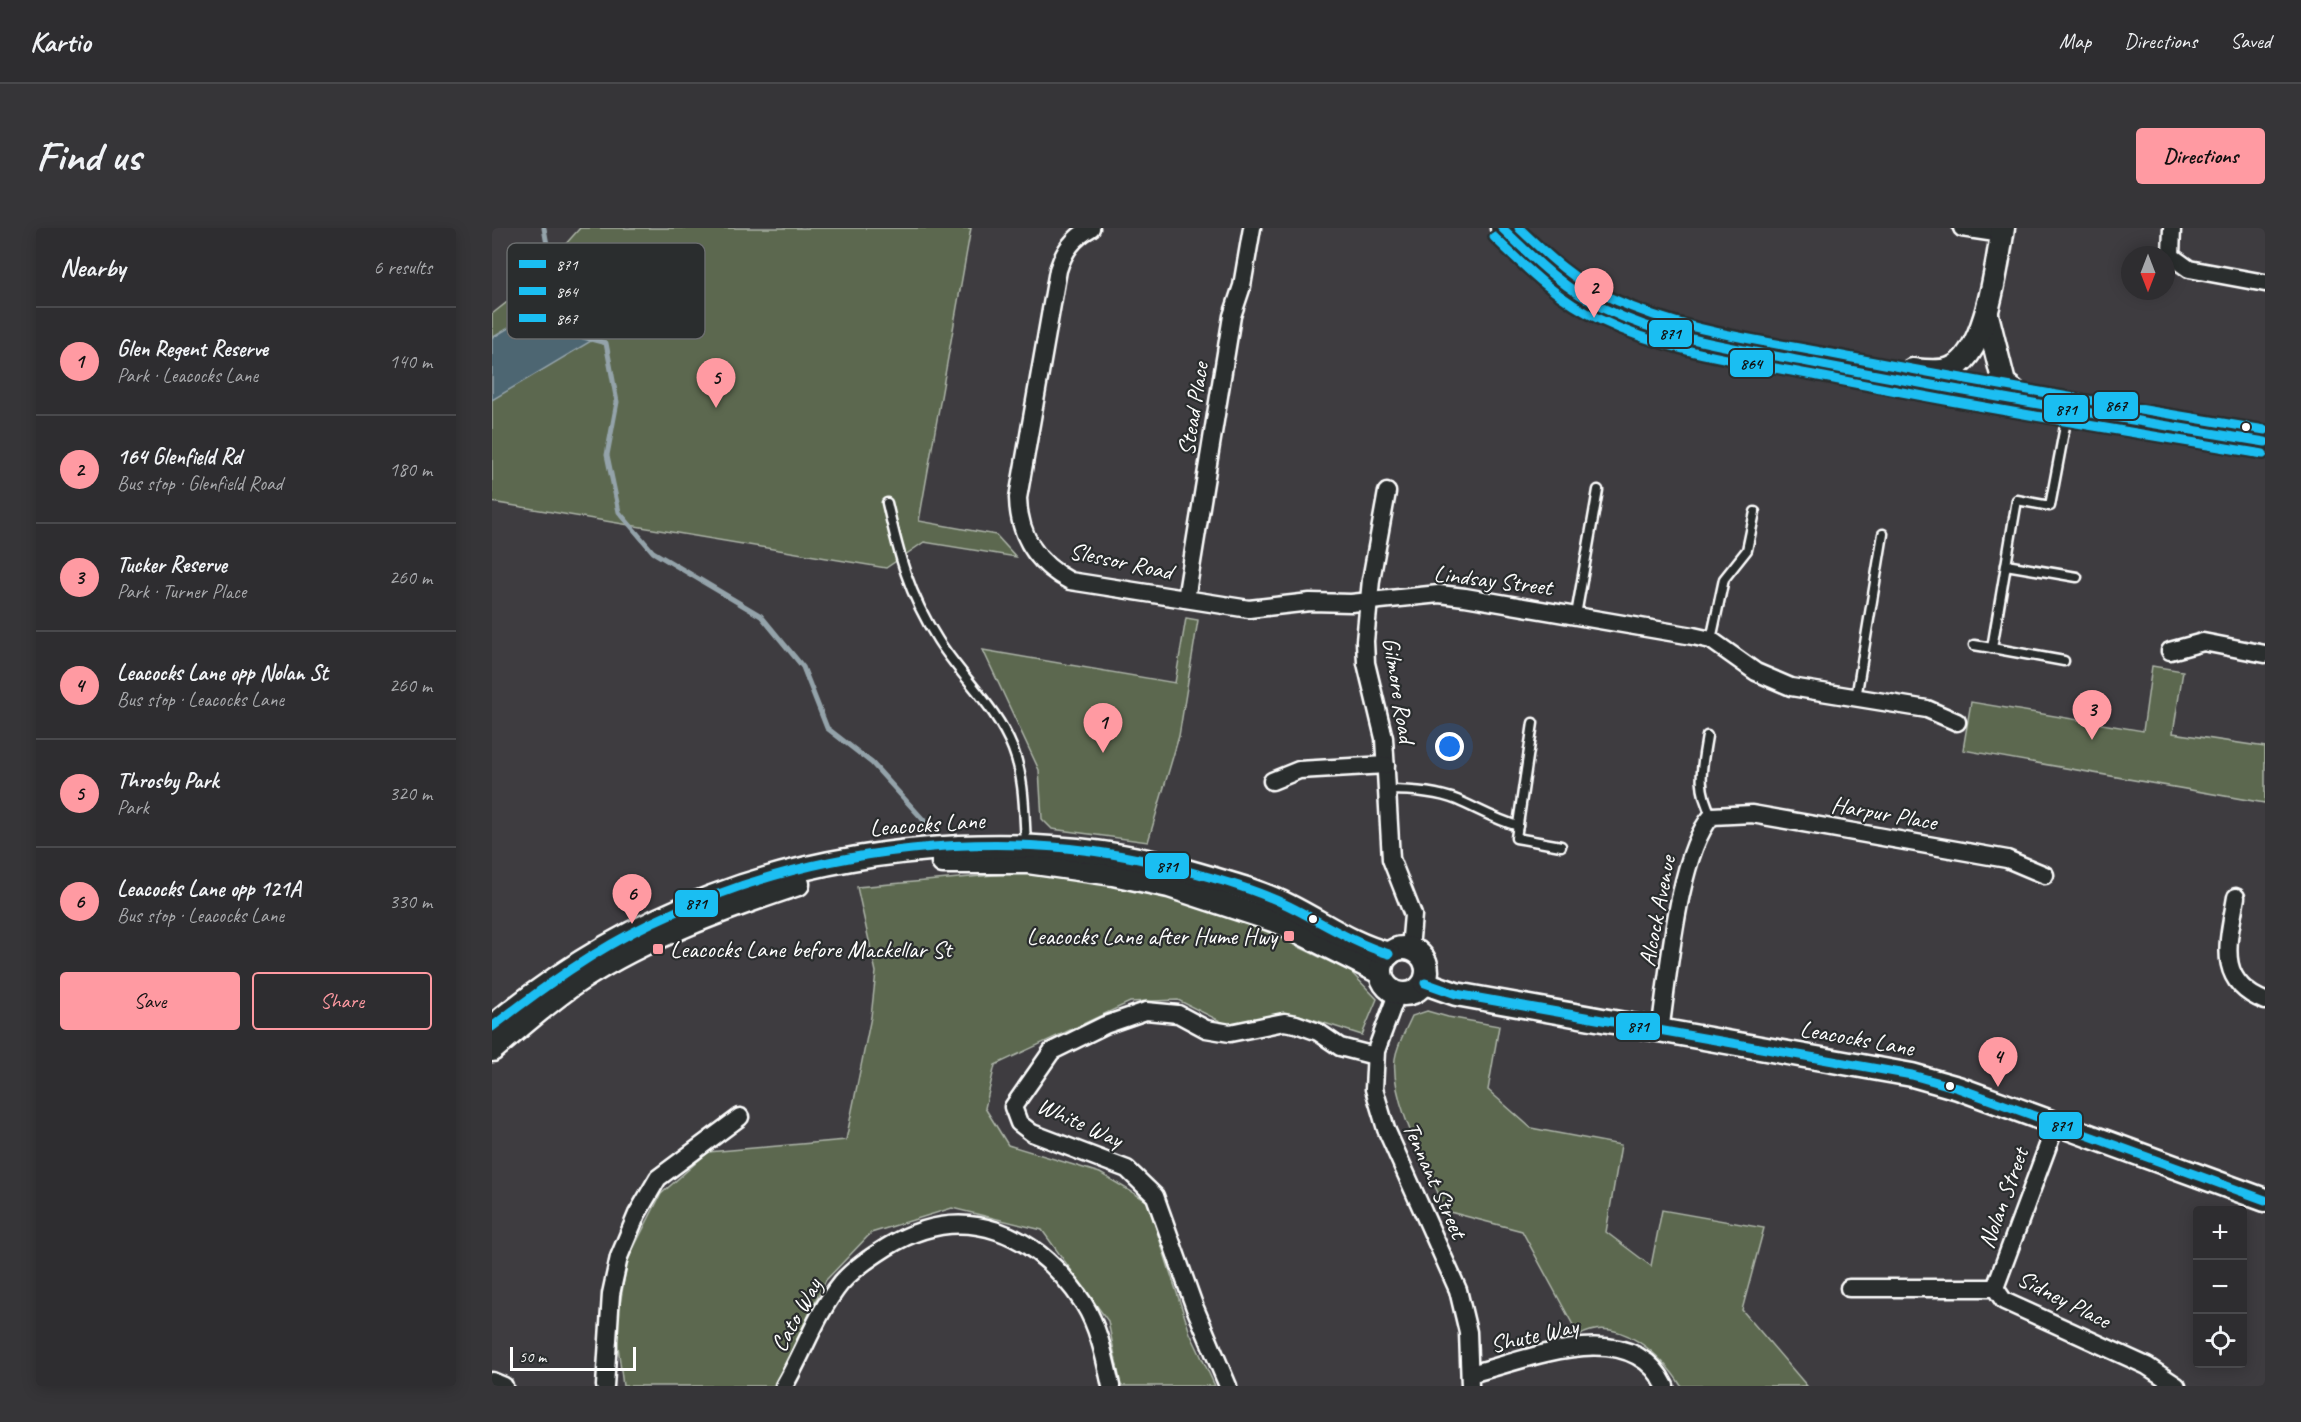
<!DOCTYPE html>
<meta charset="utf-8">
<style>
:root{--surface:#2e2d30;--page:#363538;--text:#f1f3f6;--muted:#a7a8ab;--line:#49494c;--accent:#ff9aa2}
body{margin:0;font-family:Caveat,sans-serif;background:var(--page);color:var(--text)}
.controls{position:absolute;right:18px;bottom:18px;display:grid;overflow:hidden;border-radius:6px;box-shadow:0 3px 15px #0003}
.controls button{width:54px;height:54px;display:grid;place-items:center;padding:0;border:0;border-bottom:2px solid var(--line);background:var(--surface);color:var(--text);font:30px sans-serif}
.compass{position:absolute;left:1629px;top:18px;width:54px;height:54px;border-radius:50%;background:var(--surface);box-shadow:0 3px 15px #0003;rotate:180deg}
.scale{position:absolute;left:18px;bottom:15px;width:126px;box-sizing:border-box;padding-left:6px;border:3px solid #fff;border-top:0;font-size:16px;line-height:21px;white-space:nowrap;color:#fff;-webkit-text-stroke:4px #2a2d2e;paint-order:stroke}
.you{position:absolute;left:958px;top:519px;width:21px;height:21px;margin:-15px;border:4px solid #fff;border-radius:50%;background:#1a73e8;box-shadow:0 0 0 9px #1a73e833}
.badge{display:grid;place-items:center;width:39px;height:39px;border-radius:50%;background:var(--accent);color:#111;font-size:20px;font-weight:700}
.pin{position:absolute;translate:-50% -50px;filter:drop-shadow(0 2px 3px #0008)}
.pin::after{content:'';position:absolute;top:32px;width:21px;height:18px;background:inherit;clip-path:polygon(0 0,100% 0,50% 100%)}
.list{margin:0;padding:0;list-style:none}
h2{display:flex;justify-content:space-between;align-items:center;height:78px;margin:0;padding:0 24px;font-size:26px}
h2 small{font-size:20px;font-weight:400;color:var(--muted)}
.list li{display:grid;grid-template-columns:39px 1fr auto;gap:18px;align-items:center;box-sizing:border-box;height:108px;padding:0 24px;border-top:2px solid var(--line)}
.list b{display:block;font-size:22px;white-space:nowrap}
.list p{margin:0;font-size:20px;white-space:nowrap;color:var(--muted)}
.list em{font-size:20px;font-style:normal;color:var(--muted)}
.actions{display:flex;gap:12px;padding:18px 24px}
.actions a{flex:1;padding:14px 0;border:2px solid var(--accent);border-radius:6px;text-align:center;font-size:21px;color:var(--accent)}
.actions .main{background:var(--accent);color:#111}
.icon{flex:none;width:33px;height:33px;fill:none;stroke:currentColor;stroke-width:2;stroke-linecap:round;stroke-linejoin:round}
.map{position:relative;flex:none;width:1773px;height:1158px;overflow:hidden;border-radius:6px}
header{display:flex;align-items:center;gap:36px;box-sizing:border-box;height:84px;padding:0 30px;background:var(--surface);border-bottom:2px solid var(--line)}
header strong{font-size:28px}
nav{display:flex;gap:33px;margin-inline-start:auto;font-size:21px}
.intro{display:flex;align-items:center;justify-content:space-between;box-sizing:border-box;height:144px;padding:0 36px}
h1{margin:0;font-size:42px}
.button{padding:15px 27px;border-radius:6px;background:var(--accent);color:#111;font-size:21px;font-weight:700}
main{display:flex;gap:36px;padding:0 36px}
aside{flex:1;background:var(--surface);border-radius:6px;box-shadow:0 3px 15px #0003}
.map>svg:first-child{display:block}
.green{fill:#5b6850;stroke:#adb4a8;stroke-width:1.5}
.water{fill:#4d6672;stroke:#94a3aa;stroke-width:1.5}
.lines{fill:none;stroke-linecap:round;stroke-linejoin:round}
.stream{stroke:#94a3aa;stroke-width:5}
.lane-casing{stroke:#fff;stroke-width:13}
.street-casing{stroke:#fff;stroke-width:21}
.secondary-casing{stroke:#fff;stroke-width:27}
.lane{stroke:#2a2d2e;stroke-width:8}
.street{stroke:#2a2d2e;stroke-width:16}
.secondary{stroke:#2a2d2e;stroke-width:22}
.bus-1-casing{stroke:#2a2d2e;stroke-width:14}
.bus-2-casing{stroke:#2a2d2e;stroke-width:14}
.bus-3-casing{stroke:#2a2d2e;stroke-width:14}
.bus-1{stroke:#1abef2;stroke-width:9}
.bus-2{stroke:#1abef2;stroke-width:9}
.bus-3{stroke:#1abef2;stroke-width:9}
.bus-dot{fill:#fff;stroke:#2a2d2e;stroke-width:2}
.poi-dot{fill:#ff9aa2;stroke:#2a2d2e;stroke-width:2}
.labels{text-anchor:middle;stroke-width:4.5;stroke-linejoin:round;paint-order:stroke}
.street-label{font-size:24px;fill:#fff;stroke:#2a2d2e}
.poi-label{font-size:24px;fill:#fff;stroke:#2a2d2e;text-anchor:end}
.key{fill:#2a2d2e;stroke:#6a6c6d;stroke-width:1.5}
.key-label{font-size:16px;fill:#fff}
.line-badge{stroke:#2a2d2e;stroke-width:2}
.pale-badge-label{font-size:16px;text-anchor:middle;font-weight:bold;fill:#111}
</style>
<header>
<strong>Kartio</strong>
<nav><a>Map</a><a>Directions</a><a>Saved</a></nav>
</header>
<div class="intro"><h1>Find us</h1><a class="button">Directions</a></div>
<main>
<aside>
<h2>Nearby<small>6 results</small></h2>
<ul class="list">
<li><span class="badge">1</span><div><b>Glen Regent Reserve</b><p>Park · Leacocks Lane</p></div><em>140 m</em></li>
<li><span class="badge">2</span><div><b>164 Glenfield Rd</b><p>Bus stop · Glenfield Road</p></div><em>180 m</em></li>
<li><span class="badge">3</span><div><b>Tucker Reserve</b><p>Park · Turner Place</p></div><em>260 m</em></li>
<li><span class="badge">4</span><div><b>Leacocks Lane opp Nolan St</b><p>Bus stop · Leacocks Lane</p></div><em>260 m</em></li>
<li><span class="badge">5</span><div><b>Throsby Park</b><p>Park</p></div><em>320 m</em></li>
<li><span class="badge">6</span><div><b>Leacocks Lane opp 121A</b><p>Bus stop · Leacocks Lane</p></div><em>330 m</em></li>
</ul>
<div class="actions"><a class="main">Save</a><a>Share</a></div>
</aside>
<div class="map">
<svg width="1773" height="1158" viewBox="0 0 1773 1158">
<rect width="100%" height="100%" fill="#3e3c40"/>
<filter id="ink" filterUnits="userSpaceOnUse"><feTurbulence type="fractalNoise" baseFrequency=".0167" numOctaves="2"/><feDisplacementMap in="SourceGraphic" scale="12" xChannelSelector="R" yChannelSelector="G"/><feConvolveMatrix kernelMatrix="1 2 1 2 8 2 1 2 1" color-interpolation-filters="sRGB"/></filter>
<g filter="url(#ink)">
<g class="green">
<polygon points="88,0 479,0 427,293 504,307 524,329 432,314 394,340 0,274 0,86 38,56"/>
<polygon points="694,390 706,392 687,508 656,614 560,601 550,591 547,542 491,422 683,455"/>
<polygon points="1660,438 1691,443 1681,505 1773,519 1773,575 1471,522 1479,474 1651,503"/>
<polygon points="536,644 652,661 750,692 859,744 885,771 870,807 804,786 736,797 686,772 638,774 503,837 493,880 516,917 608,945 655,973 698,1105 723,1158 629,1158 616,1093 550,1002 460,980 379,1005 334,1052 282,1158 131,1158 124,1102 135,1033 169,966 216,924 354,912 379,789 384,744 365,659"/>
<path d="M935,783L956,789L1007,798L996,862L1039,900L1129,917L1114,1004L1159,1038L1170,982L1272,1000L1250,1082L1315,1158H1189C1171,1128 1125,1085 1087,1108L1030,1003L954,983C937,942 898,874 903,831C905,816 914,802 920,788Z"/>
</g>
<polygon class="water" points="73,66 99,113 0,172 0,110"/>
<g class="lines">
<g class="stream">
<polyline points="52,0 66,78"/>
<polyline points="91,109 114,115 125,174 115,227 127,284 161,324 269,388 311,439 335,500 380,535 436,597"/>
</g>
<defs>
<g id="lane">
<path d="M395,275C407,327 416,365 446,412C470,450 504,478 521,521C533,552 532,585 534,616"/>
<polyline points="1514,337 1585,349"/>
<polyline points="1084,387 1106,262"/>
<polyline points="1219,412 1232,351 1255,322 1263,284"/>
<polyline points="1482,417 1500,420 1525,272 1558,278 1576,182"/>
<polyline points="1500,420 1572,433"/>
<polyline points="1364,470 1391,306"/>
<polyline points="1041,495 1024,610 1069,618"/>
<path d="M1215,508C1210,539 1204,559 1220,588"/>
<path d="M896,562C918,562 945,564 965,572C986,581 1004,592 1026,598"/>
</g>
<g id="street">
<path d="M599,0C581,10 572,23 566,42L526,270C527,308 544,335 578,353L757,381L818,374L859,375L947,366L973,369L1201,408L1219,412L1264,444L1299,459L1435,481L1465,494"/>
<polyline points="1470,0 1510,6"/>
<polyline points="1680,0 1679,28 1697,41 1773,55"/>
<polyline points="895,264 879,352 873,413 874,435 892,510 899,631 921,687 918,721"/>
<polyline points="694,371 740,88 750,58 760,0"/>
<polyline points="1678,423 1711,414 1773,426"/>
<polyline points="780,553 807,542 894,537"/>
<path d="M1744,669C1737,712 1722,753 1773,773"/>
<polyline points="905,766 884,823 882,861 894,901 966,1062 976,1104 978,1158"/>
<path d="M1168,803C1176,751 1186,625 1220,588L1260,586L1515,631L1553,647"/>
<polyline points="1357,1060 1503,1060 1512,1073 1655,1138 1685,1158"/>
<polyline points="1503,1060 1564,896"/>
<path d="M978,1146C1035,1132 1139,1086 1173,1158"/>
<polyline points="0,1153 12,1158"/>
<polyline points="113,1158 119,1066 127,1029 145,986 166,950 248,889"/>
<path d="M292,1158C312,1124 324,1086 349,1055C362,1040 379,1029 395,1019C473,971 545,1005 592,1076C607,1100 613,1131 619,1158"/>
<polyline points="736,1158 703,1080 663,968 635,941 540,905 527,895 521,879 560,823 613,797 654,783 686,786 714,801 738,805 792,794 804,796 826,804 848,819 883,828"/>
</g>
<g id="secondary">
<path d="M1010,0C1040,29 1075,63 1113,81C1178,113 1253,121 1323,135C1472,165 1623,189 1773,214"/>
<polyline points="1495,87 1512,155 1533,172"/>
<path d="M1420,142C1431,143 1447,145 1458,141C1495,128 1505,34 1511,0"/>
<polyline points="451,634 536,634 621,646 677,658 787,694 889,745"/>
<circle cx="912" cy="743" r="23"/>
<polyline points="933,755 964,766 1420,847 1466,860 1773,972"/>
<path d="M0,799C137,684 290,628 468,619C541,616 617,621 688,641C724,652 763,661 797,678C831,695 860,717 897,726"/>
<path d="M0,822C29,798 57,772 89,751C156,708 231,681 306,656"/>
</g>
</defs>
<use href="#lane" class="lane-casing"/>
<use href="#street" class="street-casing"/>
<use href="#secondary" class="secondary-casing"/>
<use href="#lane" class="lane"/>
<use href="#street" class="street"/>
<use href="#secondary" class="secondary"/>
<defs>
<g id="bus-1">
<path d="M1010,0C1041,30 1073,62 1113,81C1181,114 1258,122 1331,137C1478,165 1626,190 1773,214"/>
<polyline points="933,755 964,766 1420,847 1466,860 1773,972"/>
<path d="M0,799C51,759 103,722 161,694C319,617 518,594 688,641C725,651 763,661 797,678C831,695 861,715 897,726"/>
</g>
<path id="bus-2" d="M1002,9C1034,40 1067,73 1109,92C1179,126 1257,134 1332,149C1478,178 1625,202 1771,226"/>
<path id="bus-3" d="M1027,0C1055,27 1085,55 1121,71C1190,103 1266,112 1340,126C1484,154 1628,178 1773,202"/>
</defs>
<use href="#bus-1" class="bus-1-casing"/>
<use href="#bus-2" class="bus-2-casing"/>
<use href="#bus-3" class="bus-3-casing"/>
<use href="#bus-1" class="bus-1"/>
<use href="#bus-2" class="bus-2"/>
<use href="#bus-3" class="bus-3"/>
</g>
</g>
<g class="bus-dot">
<circle cx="1754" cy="199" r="5"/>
<circle cx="821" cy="691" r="5"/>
<circle cx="1458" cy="858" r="5"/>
</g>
<g class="poi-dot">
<rect x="791" y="702" width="12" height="12" rx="3"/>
<rect x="160" y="715" width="12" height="12" rx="3"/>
</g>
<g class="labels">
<g class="street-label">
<text transform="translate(701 181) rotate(-81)" y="8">Stead Place</text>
<text transform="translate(629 333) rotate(12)" y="8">Slessor Road</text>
<text transform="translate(1001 352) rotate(7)" y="8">Lindsay Street</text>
<text transform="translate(907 462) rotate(81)" y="8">Gilmore Road</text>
<text transform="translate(1392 585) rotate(10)" y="8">Harpur Place</text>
<text transform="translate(435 596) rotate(-4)" y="8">Leacocks Lane</text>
<text transform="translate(1165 683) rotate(-79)" y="8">Alcock Avenue</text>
<text transform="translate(1365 810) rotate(10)" y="8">Leacocks Lane</text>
<text transform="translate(588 894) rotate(24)" y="8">White Way</text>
<text transform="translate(943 952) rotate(66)" y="8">Tennant Street</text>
<text transform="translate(1511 970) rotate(-70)" y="8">Nolan Street</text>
<text transform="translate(1572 1071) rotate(27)" y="8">Sidney Place</text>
<text transform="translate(304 1087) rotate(-61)" y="8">Cato Way</text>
<text transform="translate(1042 1107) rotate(-13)" y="8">Shute Way</text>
</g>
<g class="poi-label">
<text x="785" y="716">Leacocks Lane after Hume Hwy</text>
<text x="178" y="729" text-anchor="start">Leacocks Lane before Mackellar St</text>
</g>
</g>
<rect x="15" y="15" width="198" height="96" rx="9" class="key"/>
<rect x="27" y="32" width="27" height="8" fill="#1abef2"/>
<rect x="27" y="59" width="27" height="8" fill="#1abef2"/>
<rect x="27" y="86" width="27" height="8" fill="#1abef2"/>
<g class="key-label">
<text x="64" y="42">871</text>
<text x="64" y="69">864</text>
<text x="64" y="96">867</text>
</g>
<g class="line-badge">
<rect x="1156" y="91" width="45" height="29" rx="6" fill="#1abef2"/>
<rect x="1237" y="121" width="45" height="29" rx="6" fill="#1abef2"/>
<rect x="1601" y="163" width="46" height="29" rx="6" fill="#1abef2"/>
<rect x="1551" y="166" width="46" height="29" rx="6" fill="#1abef2"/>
<rect x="652" y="624" width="46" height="28" rx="6" fill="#1abef2"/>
<rect x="182" y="661" width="45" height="29" rx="6" fill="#1abef2"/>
<rect x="1123" y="784" width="46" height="29" rx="6" fill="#1abef2"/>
<rect x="1546" y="883" width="45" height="29" rx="6" fill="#1abef2"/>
</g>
<g class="pale-badge-label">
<text x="1178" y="111">871</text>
<text x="1259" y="141">864</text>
<text x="1624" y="183">867</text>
<text x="1574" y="187">871</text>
<text x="675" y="644">871</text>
<text x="204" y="681">871</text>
<text x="1146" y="804">871</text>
<text x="1569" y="903">871</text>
</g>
</svg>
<div class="controls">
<button>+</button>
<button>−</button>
<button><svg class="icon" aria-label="locate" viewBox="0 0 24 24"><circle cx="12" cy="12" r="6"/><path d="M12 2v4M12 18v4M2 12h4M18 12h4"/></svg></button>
</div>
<svg class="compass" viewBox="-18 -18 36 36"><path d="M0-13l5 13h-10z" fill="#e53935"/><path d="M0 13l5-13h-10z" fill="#a7a8ab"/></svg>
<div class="scale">50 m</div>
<div class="you"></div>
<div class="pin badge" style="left:611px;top:525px">1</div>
<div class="pin badge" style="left:1102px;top:90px">2</div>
<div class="pin badge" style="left:1600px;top:512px">3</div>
<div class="pin badge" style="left:1506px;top:859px">4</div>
<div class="pin badge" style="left:224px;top:180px">5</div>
<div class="pin badge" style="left:140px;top:696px">6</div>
</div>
</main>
